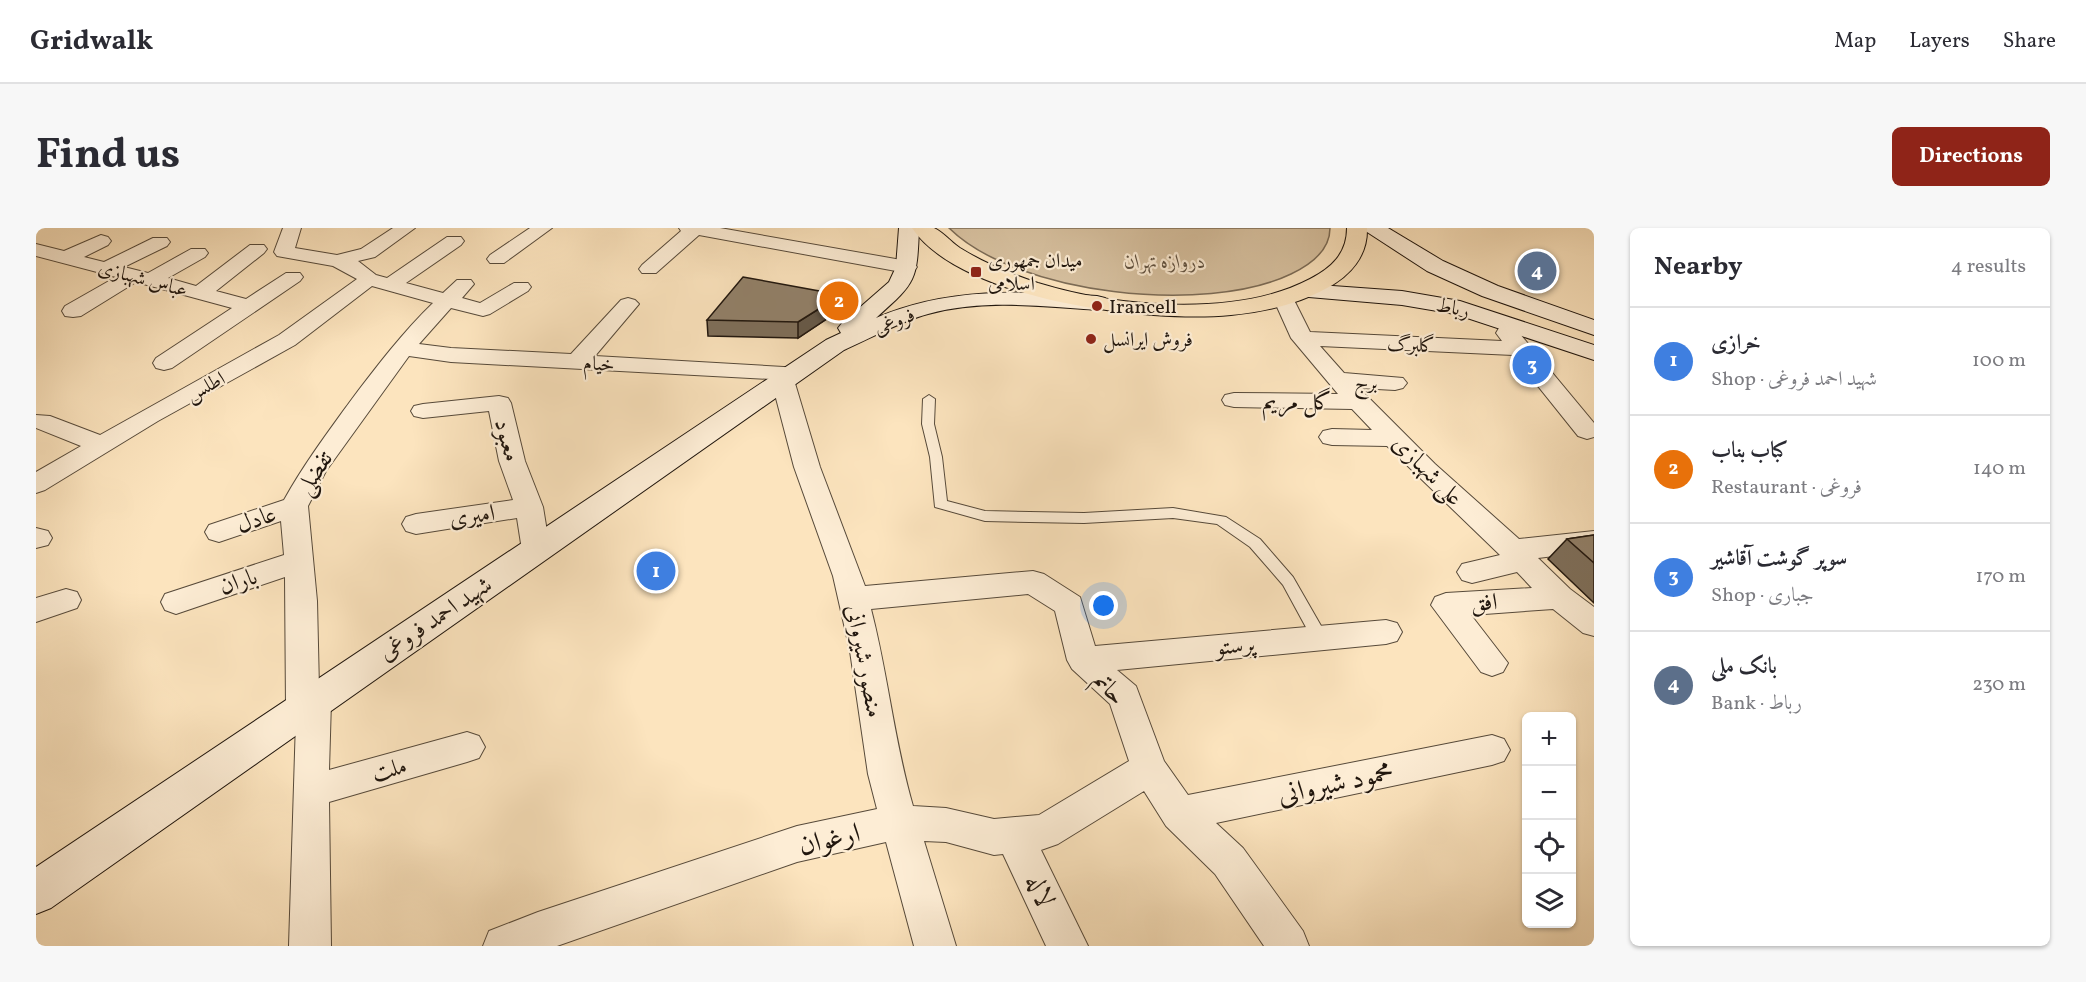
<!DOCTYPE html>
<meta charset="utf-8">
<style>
:root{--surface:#fff;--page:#f7f7f7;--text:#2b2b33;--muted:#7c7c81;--line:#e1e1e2;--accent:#8f2418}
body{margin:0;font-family:Vollkorn,Amiri,serif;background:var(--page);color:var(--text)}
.controls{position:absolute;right:18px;bottom:18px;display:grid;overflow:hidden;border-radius:9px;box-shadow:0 2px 4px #0004}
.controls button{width:54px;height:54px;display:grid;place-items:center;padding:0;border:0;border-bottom:2px solid var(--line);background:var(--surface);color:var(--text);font:30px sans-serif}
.you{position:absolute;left:1068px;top:378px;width:21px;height:21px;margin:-15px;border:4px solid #fff;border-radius:50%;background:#1a73e8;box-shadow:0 0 0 9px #1a73e833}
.badge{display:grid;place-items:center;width:39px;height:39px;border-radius:50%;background:var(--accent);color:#fff;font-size:20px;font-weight:700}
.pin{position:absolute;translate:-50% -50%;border:3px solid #fff;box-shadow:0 2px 6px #0006}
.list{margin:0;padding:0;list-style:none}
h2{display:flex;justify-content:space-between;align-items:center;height:78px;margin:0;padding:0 24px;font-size:26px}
h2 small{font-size:20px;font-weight:400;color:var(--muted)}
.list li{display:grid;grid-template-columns:39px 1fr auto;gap:18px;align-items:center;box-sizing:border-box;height:108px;padding:0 24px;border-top:2px solid var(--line)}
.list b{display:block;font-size:22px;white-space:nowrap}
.list p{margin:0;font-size:20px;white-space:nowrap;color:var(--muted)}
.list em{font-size:20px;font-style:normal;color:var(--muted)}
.icon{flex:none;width:33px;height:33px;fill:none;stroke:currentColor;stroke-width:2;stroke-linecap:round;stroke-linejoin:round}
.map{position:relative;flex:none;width:1558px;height:718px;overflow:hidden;border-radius:9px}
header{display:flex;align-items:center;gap:36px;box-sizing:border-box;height:84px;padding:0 30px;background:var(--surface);border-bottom:2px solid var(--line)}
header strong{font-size:28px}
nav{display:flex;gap:33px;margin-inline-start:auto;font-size:21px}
.intro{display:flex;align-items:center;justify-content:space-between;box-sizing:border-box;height:144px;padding:0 36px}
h1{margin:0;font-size:42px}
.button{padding:15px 27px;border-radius:9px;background:var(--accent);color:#fff;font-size:21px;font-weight:700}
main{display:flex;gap:36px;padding:0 36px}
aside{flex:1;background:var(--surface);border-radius:9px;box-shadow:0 2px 4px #0004}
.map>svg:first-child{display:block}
.green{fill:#d7c1a0;stroke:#7c6c57;stroke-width:1.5}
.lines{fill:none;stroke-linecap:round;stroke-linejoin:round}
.lane-casing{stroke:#574a3a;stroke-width:2}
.street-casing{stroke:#574a3a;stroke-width:2}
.secondary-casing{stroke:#20160e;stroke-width:2}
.primary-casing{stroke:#20160e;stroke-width:2}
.lane{fill:#fdedd5;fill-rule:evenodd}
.street{fill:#fdedd5;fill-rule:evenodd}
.secondary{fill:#fdedd5;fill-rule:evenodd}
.primary{fill:#fce4be;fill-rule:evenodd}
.wall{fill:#7e6f5b;stroke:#20160e;stroke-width:1.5}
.shaded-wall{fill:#665a4a;stroke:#20160e;stroke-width:1.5}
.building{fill:#92816a;stroke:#20160e;stroke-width:1.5}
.poi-dot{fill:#8f2418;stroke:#fdedd5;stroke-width:2}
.labels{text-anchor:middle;stroke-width:4.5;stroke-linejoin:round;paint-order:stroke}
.far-poi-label{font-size:20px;fill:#20160e;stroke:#fdedd5;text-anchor:start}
.far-park-label{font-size:20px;font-style:italic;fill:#605241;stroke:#fdedd5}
.far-street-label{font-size:20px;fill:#20160e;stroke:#fdedd5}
.street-label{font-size:24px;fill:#20160e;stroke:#fdedd5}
.near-street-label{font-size:28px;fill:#20160e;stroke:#fdedd5}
</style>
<header>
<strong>Gridwalk</strong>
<nav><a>Map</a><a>Layers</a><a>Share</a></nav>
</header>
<div class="intro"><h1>Find us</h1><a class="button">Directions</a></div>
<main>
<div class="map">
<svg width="1558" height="718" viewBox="0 0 1558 718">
<rect width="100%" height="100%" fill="#fce4be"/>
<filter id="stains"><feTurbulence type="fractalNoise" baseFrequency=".00333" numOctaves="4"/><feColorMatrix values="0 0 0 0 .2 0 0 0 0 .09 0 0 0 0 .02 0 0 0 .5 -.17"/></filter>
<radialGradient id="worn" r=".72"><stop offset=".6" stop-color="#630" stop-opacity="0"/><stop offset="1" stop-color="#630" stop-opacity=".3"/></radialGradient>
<path class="green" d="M913,0H1294C1294,23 1274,37 1255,46C1170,87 981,67 913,0Z"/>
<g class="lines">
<defs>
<polygon id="lane" points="893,167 899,171 898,196 906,229 911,273 949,283 1048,285 1137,280 1190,289 1224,311 1257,349 1292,410 1290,414 1284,416 1278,414 1247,357 1214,319 1181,296 1137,290 1048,295 949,293 899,279 894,229 886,196 887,171"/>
<g id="street">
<path d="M247,0H265L259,20L301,27L325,21L357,0H379L339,29L322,33L340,47L351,50L411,9H425L428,13L425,17L370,55L407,65L421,52H435L438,56L426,70L444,75L478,55H492L495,59L492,63L454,86L447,88L415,80L383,116L415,120L535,126L585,72L592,70L599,72L603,76L559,128L765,140L769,145L765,150L758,152L784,239L829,358L997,343L1008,346L1044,369L1059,418L1350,392L1361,395L1366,404L1361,413L1350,416L1081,442L1100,458L1128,533L1152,567L1456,507L1468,511L1474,522L1468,533L1456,537L1180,595L1207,620L1267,703L1273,718H1228L1179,646L1130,598L1108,563L1022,616L1005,622L1052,718H1010L967,626L958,627L910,614L888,613L920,718H878L850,614L761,634L521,718H447L453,703L502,684L761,598L841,581L832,546L814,423L797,348L758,239L735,151L415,134L373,128L290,243L272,278L281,373L283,461L290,463L295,473L293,542L431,504L443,508L449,519L443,530L431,534L293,574L295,718H253L260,493L255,491L250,481L249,349L140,386L129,382L125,374L129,366L248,327L245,293L183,314L173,311L169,304L173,297L248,272C268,236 292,204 316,171C341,138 367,104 397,75L336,58L259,117L122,193L9,262L0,265V244L45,218L0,200V187L14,188L64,207L243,107L321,51L297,38L241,28L238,24ZM992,366L1019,383L1031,432L1036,441L1074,476L1093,533L1003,587L958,591L910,580L877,578C858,513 852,446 835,381Z"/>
<polygon points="494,0 516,0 468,35 454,35 451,31 454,27"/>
<polygon points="643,0 684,0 871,33 878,35 881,39 878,43 871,45 663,7 620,45 606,45 603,41 606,37 645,3"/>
<polygon points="65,7 72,9 75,13 72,17 48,29 68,34 117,10 131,10 134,14 131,18 88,39 112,45 155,21 169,21 172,25 169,29 132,50 160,58 214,17 228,17 231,21 228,25 180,63 210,71 250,45 264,45 267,49 264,53 136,140 128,142 120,140 117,135 120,130 196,80 100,54 45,88 37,89 29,88 26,83 29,78 80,49 0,28 0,16 28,23"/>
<polygon points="1247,64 1254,66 1257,70 1274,104 1466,113 1460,105 1463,100 1471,98 1479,100 1558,195 1558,209 1551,211 1542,208 1477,127 1284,118 1308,145 1367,150 1371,155 1367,160 1359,162 1323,160 1399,236 1483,311 1558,303 1558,323 1502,330 1534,361 1558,379 1558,408 1547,405 1517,381 1435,387 1472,435 1467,444 1456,448 1445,444 1395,377 1399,369 1410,365 1496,360 1481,344 1436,355 1426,352 1421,344 1426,336 1464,327 1351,218 1296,217 1287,215 1283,209 1287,203 1296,201 1336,202 1316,181 1198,179 1189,177 1186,172 1189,167 1198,165 1302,166 1255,110 1237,70 1240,66"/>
<polygon points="463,168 472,170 475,175 489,233 507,279 514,322 510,329 500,332 490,329 486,322 481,290 380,306 370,303 366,296 370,289 380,286 477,272 463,233 453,183 387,190 378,188 375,183 378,178 387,176"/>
<polygon points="0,300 12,303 16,310 12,317 0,320"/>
<polygon points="30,361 41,364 45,372 41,380 0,394 0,370"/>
</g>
<g id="secondary">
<path d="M863,0H883C881,54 880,54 840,90C912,59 985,63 1061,68L1069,70L1073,75L1069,80L1061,82C1005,78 947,71 892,86C863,94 835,110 808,122L15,680L0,686V639L790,112L805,105L802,100L806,95L853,54L860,39Z"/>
<polygon points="1328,0 1352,0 1407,33 1462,58 1558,92 1558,107 1446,68 1391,43 1331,4"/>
<polygon points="1269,56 1366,63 1424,73 1558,117 1558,132 1419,86 1366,77 1261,68 1258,63 1261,58"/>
</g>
<path id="primary" d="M876,0C882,0 893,0 898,0C907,4 915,14 924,20C948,35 975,46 1002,55C1080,79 1200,90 1274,51C1295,40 1311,26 1311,0H1331C1332,28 1314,48 1291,60C1262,76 1228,84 1195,87C1113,95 926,73 876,0Z"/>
</defs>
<use href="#lane" class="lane-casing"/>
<use href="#street" class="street-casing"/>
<use href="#secondary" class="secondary-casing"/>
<use href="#primary" class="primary-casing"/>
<use href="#lane" class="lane"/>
<use href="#street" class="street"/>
<use href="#secondary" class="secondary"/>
<use href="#primary" class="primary"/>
</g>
<g class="wall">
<polygon points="805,67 804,82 762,110 672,108 671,92"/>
<polygon points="1558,307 1558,375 1512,331 1531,311"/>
</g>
<polygon class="shaded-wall" points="805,67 804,82 762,110 762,94"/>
<g class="building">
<polygon points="707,49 805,67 762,94 671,92"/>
<polygon points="1558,307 1558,335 1531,311"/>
</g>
<g class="poi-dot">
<rect x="934" y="38" width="12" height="12" rx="3"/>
<circle cx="1061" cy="78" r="6"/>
<circle cx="1055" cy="111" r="6"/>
</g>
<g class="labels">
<g class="far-poi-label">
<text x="952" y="39">میدان جمهوری<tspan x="952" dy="23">اسلامی</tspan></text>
<text x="1073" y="85">Irancell</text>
<text x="1067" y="118">فروش ایرانسل</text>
</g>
<g class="far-park-label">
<text x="1129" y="40">دروازه تهران</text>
</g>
<g class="far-street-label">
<text transform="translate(107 50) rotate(15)" y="7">عباس شهبازی</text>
<text transform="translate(1417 79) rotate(12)" y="7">رباط</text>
<text transform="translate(858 93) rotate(-22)" y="7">فروغی</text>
<text transform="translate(1375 116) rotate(3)" y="7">گلبرگ</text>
<text transform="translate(563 135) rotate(3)" y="7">خیام</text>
<text transform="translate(1330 154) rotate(3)" y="7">برج</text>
<text transform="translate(169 158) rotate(-28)" y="7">اطلس</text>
</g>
<g class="street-label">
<text transform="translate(1261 173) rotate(1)" y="8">گل مریم</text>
<text transform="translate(472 212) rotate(75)" y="8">معبود</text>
<text transform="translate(1392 242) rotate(45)" y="8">علی شهبازی</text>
<text transform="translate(278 245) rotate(-58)" y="8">تفضلی</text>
<text transform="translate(436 287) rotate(-8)" y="8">امیری</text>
<text transform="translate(220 291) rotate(-19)" y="8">عادل</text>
<text transform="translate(202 353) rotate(-18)" y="8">باران</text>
<text transform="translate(1448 374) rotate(-4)" y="8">افق</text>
<text transform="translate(399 390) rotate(-34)" y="8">شهید احمد فروغی</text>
<text transform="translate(1199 417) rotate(-5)" y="8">پرستو</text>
<text transform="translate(829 433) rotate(79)" y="8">منصور شیروانی</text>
<text transform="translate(1074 460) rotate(48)" y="8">حاتم</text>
<text transform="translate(353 541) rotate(-16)" y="8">ملت</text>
</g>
<g class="near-street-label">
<text transform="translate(1299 554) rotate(-12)" y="10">محمود شیروانی</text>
<text transform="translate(793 610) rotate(-13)" y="10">ارغوان</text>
<text transform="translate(1005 662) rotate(64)" y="10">لاله</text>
</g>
</g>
<rect width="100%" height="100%" filter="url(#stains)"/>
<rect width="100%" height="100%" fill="url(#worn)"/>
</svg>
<div class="controls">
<button>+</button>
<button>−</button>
<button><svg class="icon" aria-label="locate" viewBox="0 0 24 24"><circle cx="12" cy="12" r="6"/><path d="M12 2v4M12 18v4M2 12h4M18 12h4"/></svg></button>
<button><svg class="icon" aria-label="layers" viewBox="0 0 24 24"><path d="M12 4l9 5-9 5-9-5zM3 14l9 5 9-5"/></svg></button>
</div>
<div class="you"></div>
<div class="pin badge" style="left:620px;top:343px;background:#3f7fe0">1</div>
<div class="pin badge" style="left:803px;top:73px;background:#e8710a">2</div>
<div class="pin badge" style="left:1496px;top:137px;background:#3f7fe0">3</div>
<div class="pin badge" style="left:1501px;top:43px;background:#5c6f8a">4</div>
</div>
<aside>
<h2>Nearby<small>4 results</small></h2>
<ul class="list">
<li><span class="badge" style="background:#3f7fe0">1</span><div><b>خرازی</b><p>Shop · شهید احمد فروغی</p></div><em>100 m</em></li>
<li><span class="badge" style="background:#e8710a">2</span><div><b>کباب بناب</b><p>Restaurant · فروغی</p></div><em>140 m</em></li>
<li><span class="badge" style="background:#3f7fe0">3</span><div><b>سوپر گوشت آقاشیر</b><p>Shop · جباری</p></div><em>170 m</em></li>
<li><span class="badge" style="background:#5c6f8a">4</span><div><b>بانک ملی</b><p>Bank · رباط</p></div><em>230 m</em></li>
</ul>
</aside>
</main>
